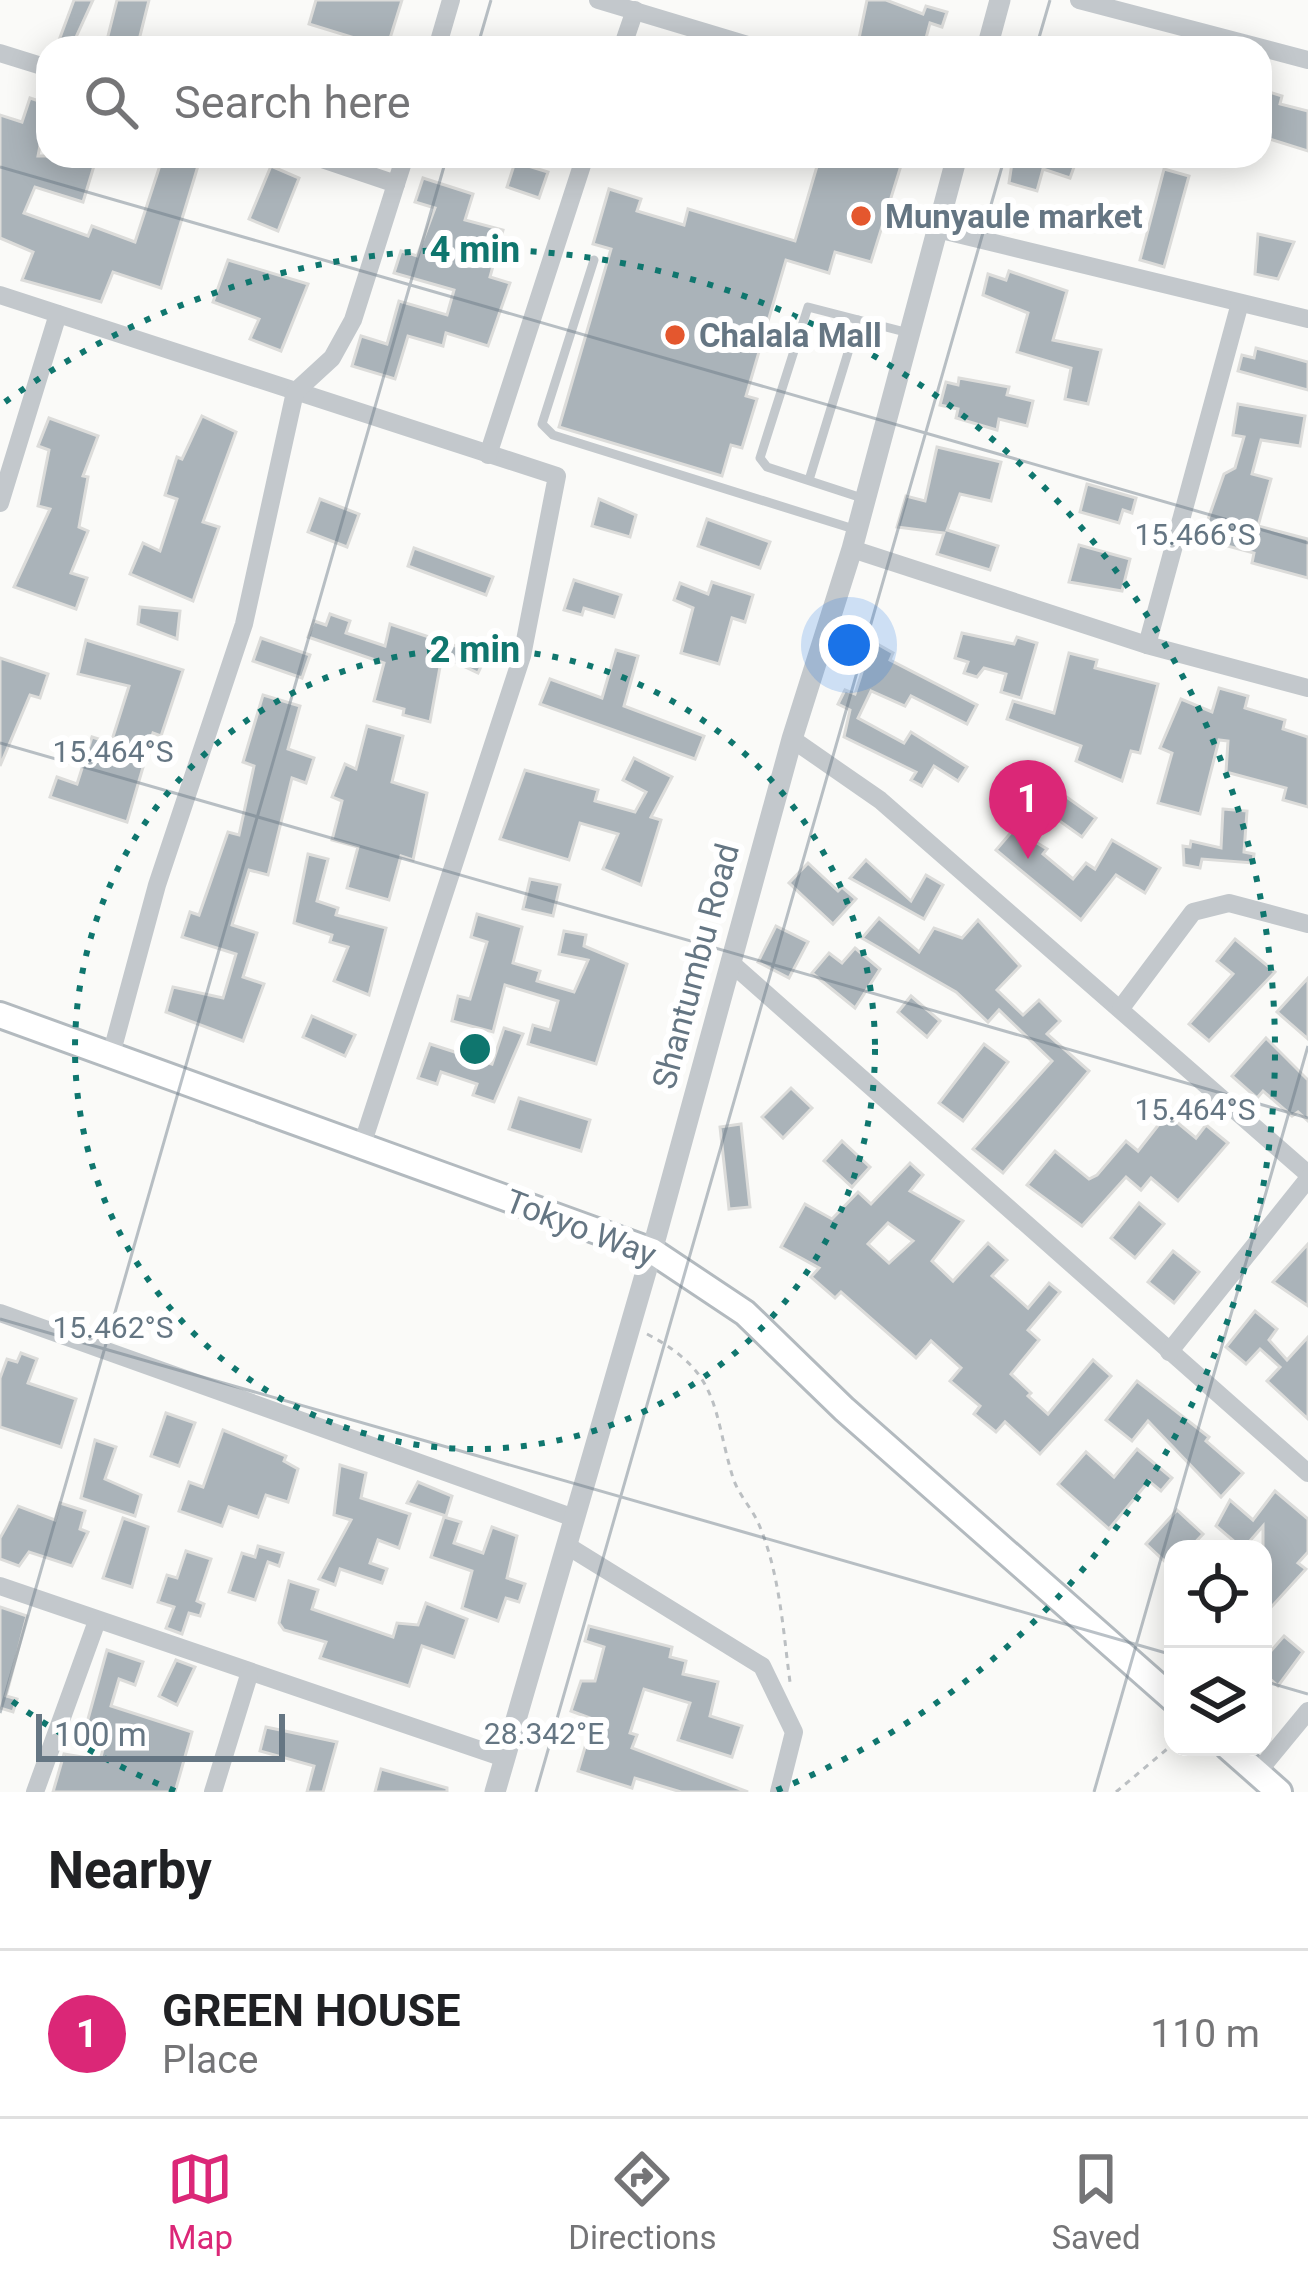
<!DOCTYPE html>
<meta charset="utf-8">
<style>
:root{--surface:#fff;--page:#f6f6f6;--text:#202124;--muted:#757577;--line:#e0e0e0;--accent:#db2777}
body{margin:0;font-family:Roboto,sans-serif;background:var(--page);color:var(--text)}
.controls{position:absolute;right:36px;bottom:36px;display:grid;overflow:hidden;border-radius:24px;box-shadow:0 6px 30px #0003}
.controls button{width:108px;height:108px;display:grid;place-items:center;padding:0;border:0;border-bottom:3px solid var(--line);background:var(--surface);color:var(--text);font:60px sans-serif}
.scale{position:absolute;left:36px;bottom:30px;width:249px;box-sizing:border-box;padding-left:12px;border:6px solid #657683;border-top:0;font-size:33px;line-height:42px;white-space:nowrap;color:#657683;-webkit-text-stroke:9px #fff;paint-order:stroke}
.you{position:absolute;left:849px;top:645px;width:42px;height:42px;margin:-30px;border:9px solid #fff;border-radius:50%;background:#1a73e8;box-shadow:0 0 0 18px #1a73e833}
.badge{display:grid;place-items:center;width:78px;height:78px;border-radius:50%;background:var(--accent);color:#fff;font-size:39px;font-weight:700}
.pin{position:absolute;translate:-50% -99px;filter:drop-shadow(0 3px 6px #0008)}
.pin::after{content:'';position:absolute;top:63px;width:42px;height:36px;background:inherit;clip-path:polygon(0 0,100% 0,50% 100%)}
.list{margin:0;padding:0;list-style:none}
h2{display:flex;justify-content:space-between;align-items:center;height:156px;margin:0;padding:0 48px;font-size:51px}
h2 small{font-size:39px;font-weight:400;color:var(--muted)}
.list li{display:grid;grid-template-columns:78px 1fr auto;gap:36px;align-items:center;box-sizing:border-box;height:168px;padding:0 48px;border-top:3px solid var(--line)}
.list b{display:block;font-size:45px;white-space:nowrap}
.list p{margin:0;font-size:39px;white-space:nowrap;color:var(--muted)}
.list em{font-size:39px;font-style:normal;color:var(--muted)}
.icon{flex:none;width:66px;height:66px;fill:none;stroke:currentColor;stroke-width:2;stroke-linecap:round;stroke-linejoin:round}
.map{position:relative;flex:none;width:1308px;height:1792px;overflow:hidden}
.search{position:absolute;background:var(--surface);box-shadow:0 6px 30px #0003;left:36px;right:36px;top:36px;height:132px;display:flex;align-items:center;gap:30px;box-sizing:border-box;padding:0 42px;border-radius:36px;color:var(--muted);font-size:45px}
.sheet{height:324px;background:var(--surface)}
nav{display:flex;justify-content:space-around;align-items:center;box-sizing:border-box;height:168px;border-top:3px solid var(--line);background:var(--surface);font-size:33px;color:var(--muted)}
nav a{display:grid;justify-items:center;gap:6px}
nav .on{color:var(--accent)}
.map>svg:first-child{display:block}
.building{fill:#aab3b9;stroke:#dcdcda;stroke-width:3;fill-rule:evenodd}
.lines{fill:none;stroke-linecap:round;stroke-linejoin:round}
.secondary-casing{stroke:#b3babf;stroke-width:30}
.path{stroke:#bbbfc2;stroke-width:3;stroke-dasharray:6 6;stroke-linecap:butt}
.service{stroke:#c3c8cc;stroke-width:9}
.minor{stroke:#c3c8cc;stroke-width:18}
.tertiary{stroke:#c3c8cc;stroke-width:21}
.secondary{stroke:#fff;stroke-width:24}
.ticks{fill:none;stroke:#657683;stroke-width:3;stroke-opacity:0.45}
.ring{fill:none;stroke:#0f766e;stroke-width:6;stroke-dasharray:6 12}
.poi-dot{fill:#e4572e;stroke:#fff;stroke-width:4.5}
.labels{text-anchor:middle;stroke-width:12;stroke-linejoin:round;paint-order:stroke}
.poi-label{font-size:33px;font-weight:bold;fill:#657683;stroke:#fff;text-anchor:start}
.street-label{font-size:33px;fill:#657683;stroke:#fff}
.ticks-label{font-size:30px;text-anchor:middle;fill:#657683;stroke:#fff;stroke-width:12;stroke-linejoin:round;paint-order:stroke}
.centre{fill:#0f766e;stroke:#fff;stroke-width:6}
.ring-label{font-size:36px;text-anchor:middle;font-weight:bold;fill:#0f766e;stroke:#fff;stroke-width:12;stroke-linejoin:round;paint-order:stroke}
</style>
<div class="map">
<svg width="1308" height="1792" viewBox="0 0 1308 1792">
<rect width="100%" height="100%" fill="#fafaf8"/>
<g class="building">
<polygon points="74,0 93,0 71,48 58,43"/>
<polygon points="117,0 149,0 137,48 105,48"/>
<polygon points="316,0 402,0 387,48 309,24"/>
<polygon points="867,0 886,0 923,14 926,6 947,12 942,27 930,23 925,42 917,40 915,48 857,48"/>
<polygon points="1266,91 1282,96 1280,104 1308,111 1308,151 1260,136"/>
<polygon points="30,98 48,104 38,156 97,156 83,202 35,187 24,213 88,236 92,226 135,242 163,156 201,156 161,288 113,272 101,302 22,280 33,252 0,238 0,115 22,122"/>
<polygon points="820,156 904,156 871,262 835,252 829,273 786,260 746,396 757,399 742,448 731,445 722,476 559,427 611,249 593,244 609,189 641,199 637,211 684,225 688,209 795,241"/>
<polygon points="1013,156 1078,156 1070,178 1043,169 1037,191 1009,183"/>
<polygon points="515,162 548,172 539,198 507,187"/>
<polygon points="271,166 299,178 278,231 249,219"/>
<polygon points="1164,169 1189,176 1164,267 1140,260"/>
<polygon points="423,178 473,194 465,220 503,230 490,277 510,283 488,346 446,333 443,346 408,336 395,379 352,366 361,336 387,344 399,301 447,315 454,290 394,273 401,251 417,256 435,208 415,202"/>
<polygon points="1258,234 1294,242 1278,279 1255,274"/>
<polygon points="228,260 308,284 281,351 250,339 259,319 213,302"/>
<polygon points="1009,271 1067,291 1053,340 1101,350 1088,404 1065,399 1071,368 1017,352 1028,313 983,295 988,274 1006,280"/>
<polygon points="1256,348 1308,362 1308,390 1238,371 1242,355 1254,358"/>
<polygon points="959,378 1009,387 1007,395 1033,401 1027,426 999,419 997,430 956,418 958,409 940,405 946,382 958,385"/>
<polygon points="1238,404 1305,416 1300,446 1261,440 1252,474 1271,479 1258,526 1308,539 1308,578 1252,563 1254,553 1201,539 1224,474 1235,468 1244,437 1233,435"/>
<polygon points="202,416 236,432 203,522 219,527 193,601 130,574 143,543 160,551 177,499 165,495 177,457 182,459"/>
<polygon points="49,418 98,436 83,476 88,477 79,527 88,531 71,573 87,578 76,609 14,587 50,509 38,506 49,450 38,446"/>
<polygon points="937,447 1001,462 991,501 960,494 947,530 998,546 990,570 937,554 944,533 897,527 906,496 925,501"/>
<polygon points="1087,484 1136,498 1132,513 1123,510 1119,523 1080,512"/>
<polygon points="320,499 359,514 347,547 308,532"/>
<polygon points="599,499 636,515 630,537 592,526"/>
<polygon points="707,519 770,542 760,568 698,546"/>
<polygon points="1079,545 1130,559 1122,591 1069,582"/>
<polygon points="414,548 493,577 486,595 408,566"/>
<polygon points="574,580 621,595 614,617 584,608 582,615 564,610"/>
<polygon points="712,582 753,595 745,622 732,618 719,664 681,653 693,608 674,600 680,583 708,594"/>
<polygon points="140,607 180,611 177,639 138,624"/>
<polygon points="330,614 350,621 346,633 385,646 390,624 486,656 478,673 442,656 430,722 403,715 404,709 374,701 384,663 308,637 314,621 326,625"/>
<polygon points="962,633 1014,644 1017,637 1037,643 1021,698 1001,692 1006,674 984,668 977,677 964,673 968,662 955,658"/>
<polygon points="261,638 310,655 302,678 253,661"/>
<polygon points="86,640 183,670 161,736 153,733 127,822 50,797 57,777 77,784 92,737 111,743 129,686 78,674"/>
<polygon points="872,641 893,653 890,660 977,705 967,724 911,696 905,706 871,691 858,718 904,743 911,732 967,767 958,781 934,766 922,786 911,780 916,772 844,737 850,710 838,704 845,690 855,694"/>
<polygon points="616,650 638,656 624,706 704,736 695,759 540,704 550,679 602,698"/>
<polygon points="1069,653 1097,660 1095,668 1158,684 1140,753 1131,751 1122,781 1076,761 1081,746 1007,719 1013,701 1054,713"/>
<polygon points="0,658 48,674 40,698 30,695 0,766"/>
<polygon points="1219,688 1248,696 1245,708 1285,720 1283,729 1308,737 1308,807 1283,800 1286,788 1226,772 1228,741 1219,740 1200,814 1158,803 1172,753 1160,748 1181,699 1212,712"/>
<polygon points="263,695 300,706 288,749 314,758 306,783 292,778 268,875 249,870 232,925 257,933 243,977 264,984 243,1041 166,1012 173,987 223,998 236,954 182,937 190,912 199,915 228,832 239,835 254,766 243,762"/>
<polygon points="367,726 403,736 392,782 427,793 413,860 401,856 389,900 347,888 358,847 332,840 342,801 332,797 345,764 356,769"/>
<polygon points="634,758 672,777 651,817 661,820 641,885 603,869 618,834 580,823 569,860 500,839 525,770 598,790 595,801 635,812 646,792 623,780"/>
<polygon points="1040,778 1096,818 1082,837 1026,797"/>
<polygon points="1223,809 1247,811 1244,852 1254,854 1253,863 1202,859 1200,868 1184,865 1183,846 1190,847 1191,841 1221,848"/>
<polygon points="1014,829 1047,849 1043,854 1073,879 1086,863 1095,869 1112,840 1160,868 1145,893 1116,875 1081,920 996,850"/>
<polygon points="308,854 328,859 317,901 338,908 336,915 386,928 369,995 334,981 348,947 330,942 332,935 294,923"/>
<polygon points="866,860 911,901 926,875 943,885 924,919 850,878"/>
<polygon points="808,863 838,891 842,887 856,899 833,924 789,883"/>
<polygon points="530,879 560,885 553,916 523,909"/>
<polygon points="477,914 522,927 513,963 540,971 537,981 574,992 588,960 559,954 564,931 586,935 584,946 627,964 596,1064 528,1044 533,1025 550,1030 558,1001 505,985 493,1032 452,1021 458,996 470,999 487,942 471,937"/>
<polygon points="879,918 919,952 934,928 962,938 978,920 1020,966 997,990 1023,1015 1039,1000 1060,1021 1047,1034 1089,1071 1003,1173 973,1149 1052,1061 999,1010 988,1022 956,992 862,938"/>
<polygon points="776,926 808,942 789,978 758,962"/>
<polygon points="1235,939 1275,972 1209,1041 1189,1024 1233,974 1217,961"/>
<polygon points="855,948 880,969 855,1008 812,973 829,953 842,963"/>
<polygon points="1308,978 1308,1039 1277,1012"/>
<polygon points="911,996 940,1021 927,1037 898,1012"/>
<polygon points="312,1016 355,1035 345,1056 303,1037"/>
<polygon points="504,1028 523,1034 494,1102 473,1095 477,1084 441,1072 437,1084 418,1078 430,1044 492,1064"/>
<polygon points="1266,1038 1308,1080 1308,1121 1298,1112 1292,1116 1263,1091 1257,1098 1232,1076"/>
<polygon points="984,1044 1008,1062 963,1121 939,1103"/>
<polygon points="791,1088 812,1108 783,1138 762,1117"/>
<polygon points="519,1098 590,1120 581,1151 509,1129"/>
<polygon points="1167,1114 1196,1138 1206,1125 1228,1143 1178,1201 1151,1178 1141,1190 1126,1177 1082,1226 1027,1185 1055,1151 1089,1179 1097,1175 1126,1141 1138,1151"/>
<polygon points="741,1124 750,1207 729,1209 720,1127"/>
<polygon points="842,1141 870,1167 852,1187 824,1161"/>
<path d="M910,1163L923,1175L910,1191L963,1221L932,1261L953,1281L988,1243L1007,1260L992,1276L1028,1308L1049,1283L1060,1292L1028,1330L1039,1340L1011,1374L1031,1393L1028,1396L1048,1414L1093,1360L1111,1376L1040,1454L1005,1422L996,1432L974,1414L980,1406L950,1381L961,1368L931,1341L916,1358L841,1292L835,1298L811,1277L819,1268L781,1247L805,1204L832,1219L858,1192L871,1204ZM888,1223L913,1241L889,1263L868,1244Z"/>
<polygon points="1139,1203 1164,1224 1135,1258 1111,1238"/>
<polygon points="1308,1244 1308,1306 1273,1282"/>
<polygon points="1173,1251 1199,1272 1174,1303 1148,1282"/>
<polygon points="1255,1311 1277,1329 1269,1340 1287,1360 1308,1337 1308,1419 1267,1381 1280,1367 1260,1349 1246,1364 1226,1347"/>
<polygon points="21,1353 37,1359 28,1383 76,1399 61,1447 0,1427 0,1378 7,1359 17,1362"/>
<polygon points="1137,1381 1209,1437 1206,1441 1243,1473 1221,1497 1148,1421 1132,1441 1106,1420"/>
<polygon points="166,1413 195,1423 179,1466 151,1456"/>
<polygon points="223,1430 286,1456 284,1461 298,1469 288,1502 266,1495 258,1517 229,1507 222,1526 179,1511 189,1482 203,1487"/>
<polygon points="95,1440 116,1447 105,1479 141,1495 135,1516 81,1498"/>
<polygon points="1137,1449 1172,1478 1161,1491 1149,1481 1109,1529 1058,1484 1086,1452 1114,1477"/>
<polygon points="340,1465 366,1473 361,1498 410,1514 399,1548 378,1540 370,1563 387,1569 382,1583 340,1569 335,1585 319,1579 351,1520 334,1515"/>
<polygon points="418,1482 452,1496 446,1516 407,1503"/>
<polygon points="1275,1491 1308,1519 1308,1552 1298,1563 1306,1569 1263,1616 1263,1526 1243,1549 1216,1526 1230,1500 1253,1520"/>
<polygon points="60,1503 85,1511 80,1529 88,1532 72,1566 29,1552 19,1566 0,1559 0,1538 18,1506 55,1520"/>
<polygon points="1177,1510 1203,1534 1189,1549 1173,1549 1173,1569 1146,1544"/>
<polygon points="444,1517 461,1522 454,1543 483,1553 492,1527 517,1536 507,1578 525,1584 519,1602 506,1598 498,1621 462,1608 472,1571 431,1557"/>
<polygon points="123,1518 148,1527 132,1587 103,1578"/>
<polygon points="258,1546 283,1553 279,1566 268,1562 255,1600 229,1592 242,1553 255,1557"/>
<polygon points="186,1551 211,1559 197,1601 204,1604 200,1616 189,1613 182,1634 166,1628 174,1607 158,1602 167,1575 177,1578"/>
<polygon points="289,1581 318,1590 312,1609 393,1637 397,1623 418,1625 426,1603 467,1619 454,1657 422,1646 409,1686 320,1658 326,1642 284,1630 279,1623"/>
<polygon points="0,1607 27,1616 6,1696 17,1699 13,1712 0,1708"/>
<polygon points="589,1626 672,1647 670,1657 686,1661 683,1674 718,1682 710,1716 742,1726 732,1757 678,1740 690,1703 644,1689 630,1733 637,1735 632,1748 748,1792 681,1792 635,1778 632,1788 578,1771 586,1744 599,1748 606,1724 571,1711 581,1681 595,1681 604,1647 585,1641"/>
<polygon points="1284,1636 1303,1652 1278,1686 1263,1673 1263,1660"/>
<polygon points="107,1650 143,1662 135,1685 119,1679 111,1706 192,1732 175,1792 53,1792 64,1754 100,1760 107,1736 85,1730"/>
<polygon points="176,1660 195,1667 177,1705 159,1696"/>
<polygon points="266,1727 337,1742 323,1792 307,1792 314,1766 260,1751"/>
<polygon points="381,1769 447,1788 447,1792 375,1792"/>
</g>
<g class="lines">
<defs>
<g id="secondary">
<polyline points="0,1015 652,1251 745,1313 844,1409 1173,1699"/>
<polyline points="1228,1747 1279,1792"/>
</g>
</defs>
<use href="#secondary" class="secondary-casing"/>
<g class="path">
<path d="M647,1334C721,1373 712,1408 733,1478C739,1496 753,1509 760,1527C780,1576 783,1630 790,1682"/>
<polyline points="1116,1792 1173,1744"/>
</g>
<g class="service">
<polyline points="594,260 542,424 553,435 857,530"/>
<polyline points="809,480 858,320"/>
<polyline points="865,499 767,467 760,458 808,307 909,333"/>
</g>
<g class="minor">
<polyline points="598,0 758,48"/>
<polyline points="1079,0 1308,60"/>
<polyline points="437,48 451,0"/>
<polyline points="622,48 635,10"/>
<polyline points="0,53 48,68"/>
<polyline points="313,156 396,184 405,156"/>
<polyline points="937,229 1308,319"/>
<polyline points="0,295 557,476 522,656 362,1145"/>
<polyline points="488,455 585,156"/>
<polyline points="0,503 58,314"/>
<polyline points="852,549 1147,645 1308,688"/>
<polyline points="1147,645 1240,303"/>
<polyline points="792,739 880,800 1308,1174"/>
<polyline points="730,962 1308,1473"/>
<polyline points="1121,1008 1193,912 1229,903 1308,924"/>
<polyline points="111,1055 157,885 244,624 295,392 332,358 353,320 396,184"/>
<polyline points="0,1313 574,1518"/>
<polyline points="1169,1352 1308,1179"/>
<polyline points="566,1545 762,1666 794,1732 779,1792"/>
<polyline points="0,1586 504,1758"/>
<polyline points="1257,1773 1308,1711"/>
<polyline points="35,1792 97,1621"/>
<polyline points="213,1792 249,1675"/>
</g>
<g class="tertiary">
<polyline points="987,48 1000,0"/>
<polyline points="495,1792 652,1251 792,739 852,549 957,156"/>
</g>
<use href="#secondary" class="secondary"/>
</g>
<path class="ticks" d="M477,48L491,0M1036,48L1050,0M0,167L1308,543M0,743L1308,1118M0,1319L1173,1655M1263,1681L1308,1694M0,1713L447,156M536,1792L1005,156M1094,1792L1308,1046"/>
<g class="ring">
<circle cx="475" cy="1049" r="400"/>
<path d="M175 1791A800 800 0 0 1 5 1696M5 402A800 800 0 1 1 775 1791"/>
</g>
<g class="poi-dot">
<circle cx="861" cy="216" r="12"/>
<circle cx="675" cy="335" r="12"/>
</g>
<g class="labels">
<g class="poi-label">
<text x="885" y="228">Munyaule market</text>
<text x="699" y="347">Chalala Mall</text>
</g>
<g class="street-label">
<text transform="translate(695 966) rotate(-75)" y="12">Shantumbu Road</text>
<text transform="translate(581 1227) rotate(21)" y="12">Tokyo Way</text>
</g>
</g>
<g class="ticks-label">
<text x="1195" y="545">15.466°S</text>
<text x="113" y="762">15.464°S</text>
<text x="1195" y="1120">15.464°S</text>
<text x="113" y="1338">15.462°S</text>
<text x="544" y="1744">28.342°E</text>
</g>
<circle cx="475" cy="1049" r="18" class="centre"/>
<g class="ring-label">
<text x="475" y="262">4 min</text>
<text x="475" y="662">2 min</text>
</g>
</svg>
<div class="controls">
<button><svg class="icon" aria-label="locate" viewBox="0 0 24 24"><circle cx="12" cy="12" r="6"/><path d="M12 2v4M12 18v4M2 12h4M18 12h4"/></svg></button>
<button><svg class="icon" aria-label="layers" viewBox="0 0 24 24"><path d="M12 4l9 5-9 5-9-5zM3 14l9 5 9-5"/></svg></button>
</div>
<div class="scale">100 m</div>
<div class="you"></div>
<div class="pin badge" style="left:1028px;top:859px">1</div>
<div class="search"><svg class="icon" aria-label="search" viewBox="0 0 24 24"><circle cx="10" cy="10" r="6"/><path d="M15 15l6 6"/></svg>Search here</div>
</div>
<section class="sheet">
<h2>Nearby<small></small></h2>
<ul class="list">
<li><span class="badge">1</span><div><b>GREEN HOUSE</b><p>Place</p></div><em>110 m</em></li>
</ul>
</section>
<nav>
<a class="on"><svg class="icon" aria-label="map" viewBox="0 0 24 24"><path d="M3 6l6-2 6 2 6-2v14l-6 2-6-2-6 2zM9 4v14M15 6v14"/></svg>Map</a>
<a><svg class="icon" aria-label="directions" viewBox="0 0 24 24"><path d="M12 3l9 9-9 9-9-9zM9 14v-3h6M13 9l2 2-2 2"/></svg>Directions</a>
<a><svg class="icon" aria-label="saved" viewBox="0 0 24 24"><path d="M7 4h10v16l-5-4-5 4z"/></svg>Saved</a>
</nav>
